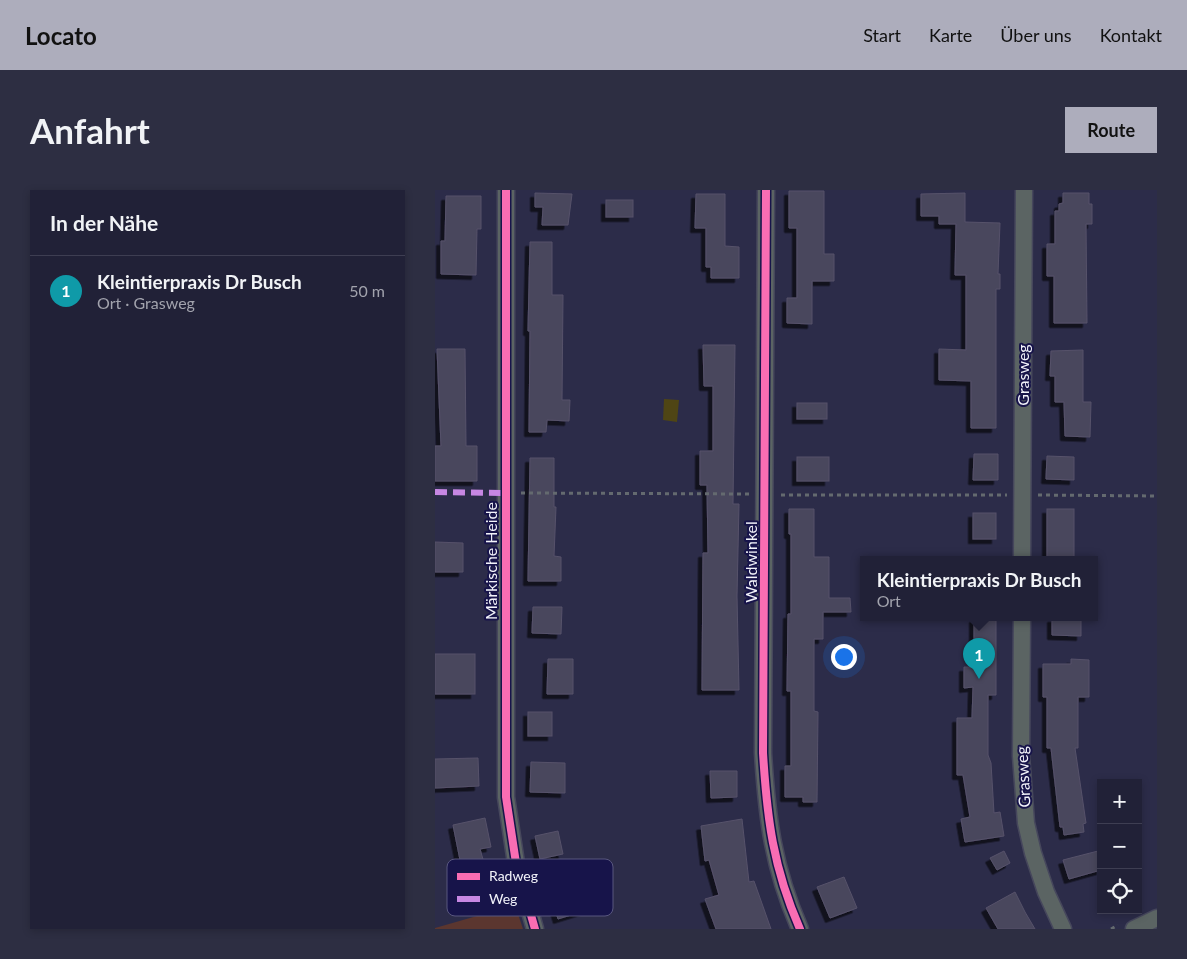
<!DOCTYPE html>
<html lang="de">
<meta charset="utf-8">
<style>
:root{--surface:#212137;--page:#2d2e42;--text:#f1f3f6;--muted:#a2a3ad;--line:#3e3e52;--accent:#adadbc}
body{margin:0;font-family:Lato,sans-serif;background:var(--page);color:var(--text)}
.controls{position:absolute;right:15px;bottom:15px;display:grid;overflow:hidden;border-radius:0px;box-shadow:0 2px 8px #0003}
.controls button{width:45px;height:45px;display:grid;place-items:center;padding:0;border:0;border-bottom:1px solid var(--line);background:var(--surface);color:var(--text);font:25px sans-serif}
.you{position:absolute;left:408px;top:466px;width:18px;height:18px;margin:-12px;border:4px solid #fff;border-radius:50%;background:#1a73e8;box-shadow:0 0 0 8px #1a73e833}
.badge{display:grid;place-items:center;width:32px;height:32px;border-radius:50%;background:var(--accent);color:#fff;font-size:16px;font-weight:700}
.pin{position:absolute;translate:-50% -41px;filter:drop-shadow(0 1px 2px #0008)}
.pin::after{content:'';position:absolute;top:26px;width:18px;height:15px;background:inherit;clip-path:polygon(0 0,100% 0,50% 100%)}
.popup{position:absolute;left:425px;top:366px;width:238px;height:65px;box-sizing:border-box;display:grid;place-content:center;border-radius:0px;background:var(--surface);filter:drop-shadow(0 1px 4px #0005);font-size:16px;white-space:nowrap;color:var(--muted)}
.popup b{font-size:19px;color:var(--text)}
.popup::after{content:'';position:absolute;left:50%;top:100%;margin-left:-10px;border:10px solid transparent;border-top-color:var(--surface)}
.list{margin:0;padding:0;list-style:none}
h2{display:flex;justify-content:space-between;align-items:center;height:65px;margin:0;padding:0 20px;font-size:21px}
h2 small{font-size:16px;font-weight:400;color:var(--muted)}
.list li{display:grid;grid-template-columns:32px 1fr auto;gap:15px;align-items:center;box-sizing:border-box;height:70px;padding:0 20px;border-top:1px solid var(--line)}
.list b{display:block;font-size:19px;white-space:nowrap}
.list p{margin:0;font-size:16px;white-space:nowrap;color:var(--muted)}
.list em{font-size:16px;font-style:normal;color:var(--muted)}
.icon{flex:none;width:28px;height:28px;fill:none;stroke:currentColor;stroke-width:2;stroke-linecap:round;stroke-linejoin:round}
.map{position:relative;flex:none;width:722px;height:739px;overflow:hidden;border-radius:0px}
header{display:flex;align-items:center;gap:30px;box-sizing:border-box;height:70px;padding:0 25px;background:var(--accent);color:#111}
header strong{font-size:24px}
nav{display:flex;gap:28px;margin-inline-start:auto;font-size:18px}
.intro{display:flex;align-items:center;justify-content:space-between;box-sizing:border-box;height:120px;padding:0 30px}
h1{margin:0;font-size:35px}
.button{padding:12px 22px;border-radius:0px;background:var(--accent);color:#111;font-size:18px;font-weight:700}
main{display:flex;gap:30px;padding:0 30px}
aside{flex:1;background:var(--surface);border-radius:0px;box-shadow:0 2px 8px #0003}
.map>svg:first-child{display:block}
.green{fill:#5b362f}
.water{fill:#4f4514}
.building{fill:#4a465d;stroke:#56526a;filter:url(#shadow)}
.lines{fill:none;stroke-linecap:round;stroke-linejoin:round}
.minor-casing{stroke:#46475c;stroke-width:19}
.path{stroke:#646a6f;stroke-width:3;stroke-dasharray:4 4;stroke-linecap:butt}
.minor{stroke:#5b6463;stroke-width:16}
.quiet{stroke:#c787e3;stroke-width:6;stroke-dasharray:12 6;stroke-linecap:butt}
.cycleway-casing{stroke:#17144a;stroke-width:11}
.cycleway{stroke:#f96db3;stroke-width:8}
.labels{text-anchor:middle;stroke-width:4;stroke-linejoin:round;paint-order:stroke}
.street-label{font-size:16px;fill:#f2f3fa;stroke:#17144a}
.key{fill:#17144a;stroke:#59577f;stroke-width:1}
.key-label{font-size:14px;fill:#f2f3fa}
</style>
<header>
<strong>Locato</strong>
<nav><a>Start</a><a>Karte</a><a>Über uns</a><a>Kontakt</a></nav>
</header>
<div class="intro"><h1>Anfahrt</h1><a class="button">Route</a></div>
<main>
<aside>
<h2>In der Nähe<small></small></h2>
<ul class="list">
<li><span class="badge" style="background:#0f9aa8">1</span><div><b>Kleintierpraxis Dr Busch</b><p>Ort · Grasweg</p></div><em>50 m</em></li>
</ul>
</aside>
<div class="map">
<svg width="722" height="739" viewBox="0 0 722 739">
<defs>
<filter id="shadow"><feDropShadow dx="-4.5" dy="4.5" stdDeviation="0" flood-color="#0009"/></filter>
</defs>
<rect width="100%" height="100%" fill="#2c2c49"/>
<polygon class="green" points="80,715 88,739 0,739 0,738"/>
<polygon class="water" points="229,209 244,210 242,232 228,230"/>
<g class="building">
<polygon points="354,1 389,1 389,64 399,64 399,91 377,91 377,134 352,133 352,108 362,108 362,38 354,38"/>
<polygon points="100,3 137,4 133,35 107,35 108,17 100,17"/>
<polygon points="530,3 530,32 565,33 563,84 565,84 565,99 561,99 561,238 536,238 536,191 504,190 504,159 531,160 531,85 520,85 521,34 504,34 504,26 486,26 486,4"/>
<polygon points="628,3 654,3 654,14 657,14 657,34 651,34 652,133 619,133 619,86 612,86 612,54 620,54 620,21 624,21 624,14 628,13"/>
<polygon points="261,4 290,4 290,56 304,57 304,88 276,88 276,77 271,77 271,38 260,38"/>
<polygon points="11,6 46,6 46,39 42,39 41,85 6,84 6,51 10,51"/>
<rect x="171" y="10" width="27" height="17"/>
<polygon points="95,52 117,52 117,105 128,105 127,210 135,210 134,231 112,230 111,242 94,242 95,141 93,141"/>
<polygon points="268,155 300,155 298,314 304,314 302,406 304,500 267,500 268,363 273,363 272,295 265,295 265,261 278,261 278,196 269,196"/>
<polygon points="2,159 30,159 31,256 42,256 42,291 0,291 0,256 6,256"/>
<polygon points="648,160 648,212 656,212 655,247 630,246 629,212 620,212 620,186 615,186 616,161"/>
<rect x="362" y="213" width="30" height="16"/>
<polygon points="539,264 563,264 563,290 538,290"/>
<polygon points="612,266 639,267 639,290 611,289"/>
<rect x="362" y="267" width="32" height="24"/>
<polygon points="95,268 119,268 119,317 121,317 119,366 126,367 126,391 93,391"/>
<polygon points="354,319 379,319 379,367 394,367 394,408 415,408 416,422 388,422 388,449 379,449 379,521 383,522 382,612 368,612 368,607 350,607 350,576 356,576 356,501 352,501 353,424 356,424 356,344 354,344"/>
<rect x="612" y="319" width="27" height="51"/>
<rect x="538" y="323" width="23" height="26"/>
<polygon points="0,352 28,353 28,382 0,382"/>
<polygon points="98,417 127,417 126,444 97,443"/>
<polygon points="539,428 561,428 561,505 553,505 553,565 556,573 559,623 565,622 569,646 530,652 526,629 535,627 528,585 522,585 522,528 537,528 538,497 529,498 529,477 539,477"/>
<polygon points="617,428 646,428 646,446 617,445"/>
<rect x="0" y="464" width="40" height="40"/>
<polygon points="113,469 138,469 138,504 112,504"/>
<polygon points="636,469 654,470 654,507 643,507 643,558 640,558 651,633 648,634 649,642 629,645 628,637 625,637 616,558 612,558 612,507 608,507 608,474 636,474"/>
<rect x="93" y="522" width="24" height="24"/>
<polygon points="43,568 44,596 0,598 0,569"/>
<polygon points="96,572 130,573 130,603 95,602"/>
<polygon points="275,581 302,581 302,607 276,608"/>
<polygon points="50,628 56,657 45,659 57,700 29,708 23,687 28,685 18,635"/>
<polygon points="307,629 314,692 319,691 336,739 281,739 270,709 284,705 274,670 270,671 266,636"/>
<polygon points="123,641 128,664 105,669 100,646"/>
<polygon points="569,661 575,673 562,680 555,668"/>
<polygon points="663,661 666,680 634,689 628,670"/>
<polygon points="409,687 422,718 395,728 382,697"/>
<polygon points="143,691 152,720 123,729 114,700"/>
<polygon points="580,702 590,722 600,739 563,739 551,718"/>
</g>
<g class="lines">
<defs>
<g id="minor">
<polyline points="71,0 71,607 81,673 100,739"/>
<path d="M331,0L328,563C332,628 338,678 365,739"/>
<polyline points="587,370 589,0"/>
<polyline points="587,428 586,566 591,633 598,663 611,702 628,739"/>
<polyline points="699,739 722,728"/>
</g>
</defs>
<use href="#minor" class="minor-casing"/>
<g class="path">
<polyline points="86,303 314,304"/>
<polyline points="346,305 572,305"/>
<polyline points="603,305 722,306"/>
<polyline points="676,739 683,735"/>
</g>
<use href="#minor" class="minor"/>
<polyline class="quiet" points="0,302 70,303"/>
<defs>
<g id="cycleway">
<polyline points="71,0 71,607 81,673 100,739"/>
<path d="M331,0L328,563C332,628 338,678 365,739"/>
</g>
</defs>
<use href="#cycleway" class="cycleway-casing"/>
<use href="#cycleway" class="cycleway"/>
</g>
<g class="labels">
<g class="street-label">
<text transform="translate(588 185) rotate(-90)" y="6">Grasweg</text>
<text transform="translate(56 371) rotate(-90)" y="6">Märkische Heide</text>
<text transform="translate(316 372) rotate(-90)" y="6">Waldwinkel</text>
<text transform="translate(588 587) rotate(-93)" y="6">Grasweg</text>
</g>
</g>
<rect x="12" y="669" width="166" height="57" rx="8" class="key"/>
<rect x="22" y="683" width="23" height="7" fill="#f96db3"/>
<rect x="22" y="706" width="23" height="6" fill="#c787e3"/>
<g class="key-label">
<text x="54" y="691">Radweg</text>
<text x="54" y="714">Weg</text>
</g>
</svg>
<div class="controls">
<button>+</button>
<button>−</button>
<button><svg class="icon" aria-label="locate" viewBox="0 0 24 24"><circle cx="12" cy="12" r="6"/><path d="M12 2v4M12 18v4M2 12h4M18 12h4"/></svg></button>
</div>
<div class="you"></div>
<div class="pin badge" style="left:544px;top:489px;background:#0f9aa8">1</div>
<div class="popup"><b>Kleintierpraxis Dr Busch</b>Ort</div>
</div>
</main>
